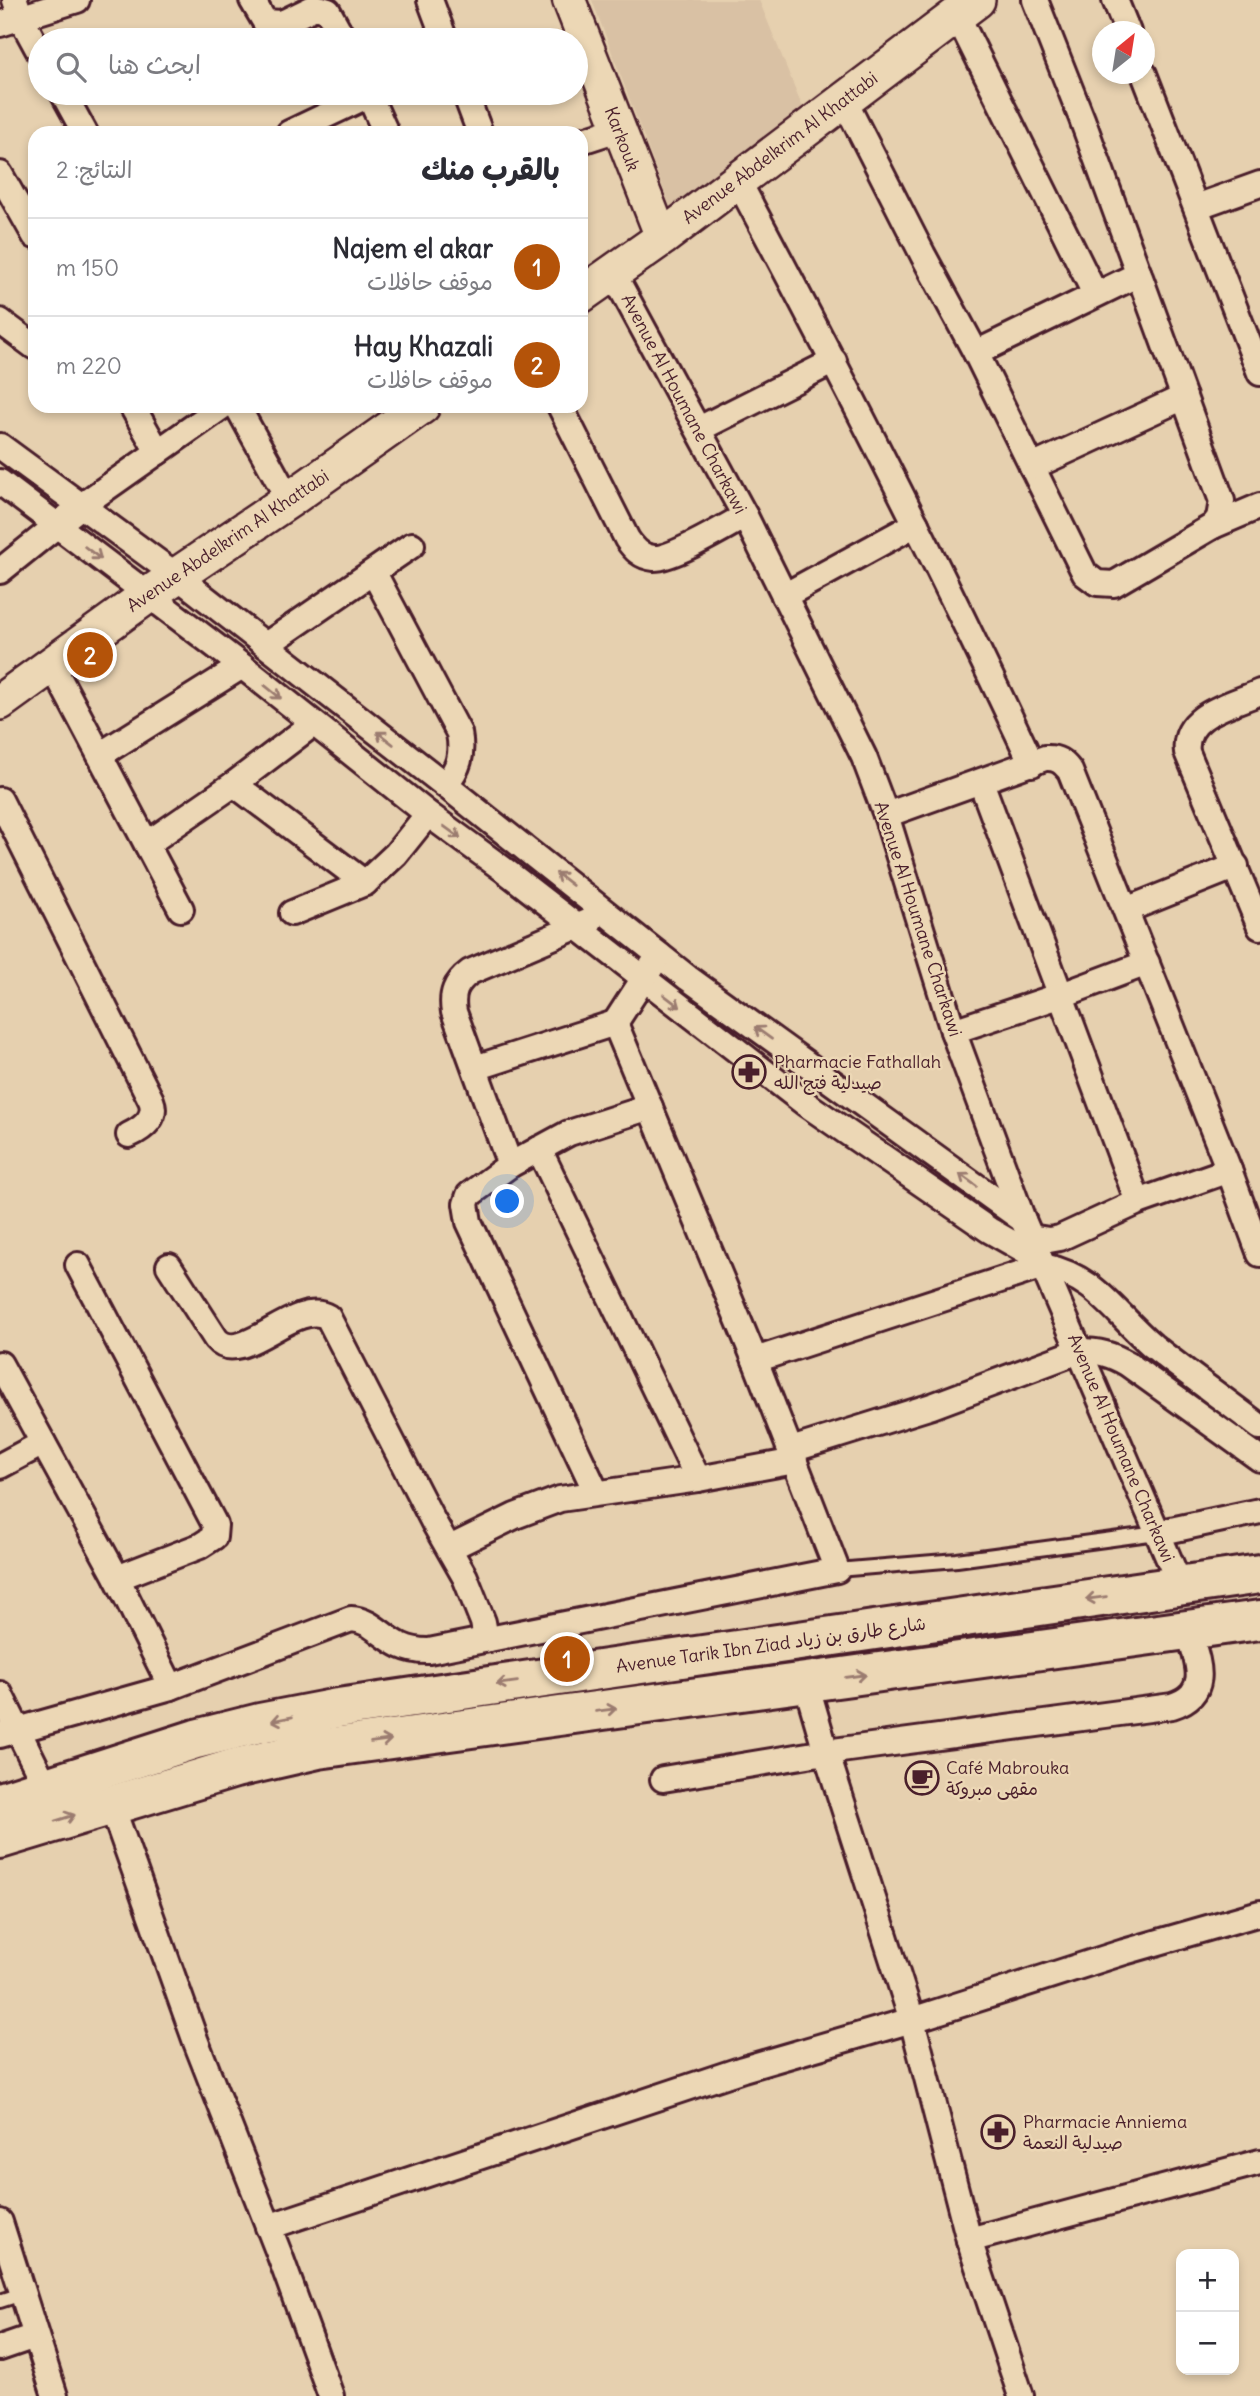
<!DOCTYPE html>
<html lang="ar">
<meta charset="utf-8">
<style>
:root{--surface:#fff;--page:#f2f2f3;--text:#2b2b33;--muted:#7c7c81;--line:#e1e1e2;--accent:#b45309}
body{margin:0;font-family:Delius,"Playpen Sans Arabic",sans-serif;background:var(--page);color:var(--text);direction:rtl}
.controls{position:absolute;right:21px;bottom:21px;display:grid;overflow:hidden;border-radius:14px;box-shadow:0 4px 10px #0003}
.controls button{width:63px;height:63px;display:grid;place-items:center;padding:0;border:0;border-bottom:2px solid var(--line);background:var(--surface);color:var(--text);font:35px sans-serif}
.compass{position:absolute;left:1092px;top:21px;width:63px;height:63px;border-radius:50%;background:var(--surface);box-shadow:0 4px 10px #0003;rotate:30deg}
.you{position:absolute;left:508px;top:1202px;width:24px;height:24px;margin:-18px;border:5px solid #fff;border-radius:50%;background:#1a73e8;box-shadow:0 0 0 10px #1a73e833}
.badge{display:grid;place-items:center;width:46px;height:46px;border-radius:50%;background:var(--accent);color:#fff;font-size:23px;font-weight:700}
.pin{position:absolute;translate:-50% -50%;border:4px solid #fff;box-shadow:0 2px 7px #0006}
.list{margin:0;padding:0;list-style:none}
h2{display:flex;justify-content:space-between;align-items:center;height:91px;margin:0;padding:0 28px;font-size:30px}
h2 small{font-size:23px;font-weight:400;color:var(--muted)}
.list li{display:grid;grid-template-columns:46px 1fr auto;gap:21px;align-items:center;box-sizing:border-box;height:98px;padding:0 28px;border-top:2px solid var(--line)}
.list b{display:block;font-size:26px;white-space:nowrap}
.list p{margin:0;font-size:23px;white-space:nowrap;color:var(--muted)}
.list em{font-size:23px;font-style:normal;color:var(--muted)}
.icon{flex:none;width:38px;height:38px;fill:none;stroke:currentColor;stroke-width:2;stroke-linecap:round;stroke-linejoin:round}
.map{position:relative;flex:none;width:1260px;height:2396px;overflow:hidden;direction:ltr}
.search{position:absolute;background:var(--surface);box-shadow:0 4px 10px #0003;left:28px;top:28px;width:560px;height:77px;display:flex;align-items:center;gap:18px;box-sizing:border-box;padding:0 24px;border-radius:38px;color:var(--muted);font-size:26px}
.panel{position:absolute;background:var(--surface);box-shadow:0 4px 10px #0003;left:28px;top:126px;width:560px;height:287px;border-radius:21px;direction:rtl}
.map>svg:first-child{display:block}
.built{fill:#d9c1a4}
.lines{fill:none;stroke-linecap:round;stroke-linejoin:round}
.service-casing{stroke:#4a1f2b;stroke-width:18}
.minor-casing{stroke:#4a1f2b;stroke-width:30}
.tertiary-casing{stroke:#4a1f2b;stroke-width:37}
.secondary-casing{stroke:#4a1f2b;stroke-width:40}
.primary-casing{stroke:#4a1f2b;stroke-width:44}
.service{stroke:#ecd7b5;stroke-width:12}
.minor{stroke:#ecd7b5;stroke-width:24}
.tertiary{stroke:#ecd7b5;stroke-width:32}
.secondary{stroke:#ecd7b5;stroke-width:35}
.primary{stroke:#ecd7b5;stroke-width:38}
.oneway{stroke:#9b7b70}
.labels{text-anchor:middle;stroke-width:5;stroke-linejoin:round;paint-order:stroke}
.street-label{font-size:18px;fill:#4a1f2b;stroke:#ecd7b5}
.poi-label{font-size:18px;fill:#4a1f2b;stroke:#ecd7b5;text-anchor:start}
</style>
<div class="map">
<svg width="1260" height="2396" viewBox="0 0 1260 2396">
<rect width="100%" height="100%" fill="#e6d0af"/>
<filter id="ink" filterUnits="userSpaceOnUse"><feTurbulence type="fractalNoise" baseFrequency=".0143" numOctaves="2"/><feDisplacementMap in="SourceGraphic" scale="14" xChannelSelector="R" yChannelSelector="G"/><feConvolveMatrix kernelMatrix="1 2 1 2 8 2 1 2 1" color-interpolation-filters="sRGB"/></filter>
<g filter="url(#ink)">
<polygon class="built" points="592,0 759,0 803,108 671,209"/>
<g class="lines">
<defs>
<g id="service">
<polyline points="837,1570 957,1560 1157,1533"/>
<polyline points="0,2301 22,2294"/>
</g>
<g id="minor">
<polyline points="15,0 21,18 40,53"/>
<polyline points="252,0 265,22 282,23 315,7 328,11 344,40"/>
<polyline points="430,0 445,40"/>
<polyline points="1115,0 1128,32"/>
<polyline points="957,15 1095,294"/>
<polyline points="0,24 77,0"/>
<polyline points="1144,74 1260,373"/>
<polyline points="63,93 85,133"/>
<polyline points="368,93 386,133"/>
<polyline points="465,93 480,133"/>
<polyline points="844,100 923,255 976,353 1085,574 1097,583 1114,584 1213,526 1219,518 1222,501 1082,119 1035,0"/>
<polyline points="289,133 369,95"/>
<polyline points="581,141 618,129"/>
<polyline points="0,174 35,236"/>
<path d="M737,179C840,372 940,566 1032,764"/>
<polyline points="1196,207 1260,184"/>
<polyline points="613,273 745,516 864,757 886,815 953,1031 1023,1220 1180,1585"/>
<polyline points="0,321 35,347"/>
<polyline points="976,353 1139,274"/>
<polyline points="132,406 158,452"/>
<polyline points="237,406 289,500"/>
<path d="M560,406L627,539C634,549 641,557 654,558C672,559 727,526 745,516"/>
<polyline points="699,429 834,361"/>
<polyline points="0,446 177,576 445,785 688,978 1023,1220"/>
<polyline points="1032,467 1184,397"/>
<polyline points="0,482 242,666 428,814 503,869 806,1104 989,1230 1040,1259"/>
<polyline points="1213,526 1260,506"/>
<polyline points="0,571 81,506 223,406"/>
<path d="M374,573L459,733C463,755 459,768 445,785"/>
<polyline points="784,596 916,524"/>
<polyline points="266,645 412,545"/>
<polyline points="52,665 181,909"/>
<path d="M1260,692C1232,705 1182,714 1187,752L1260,927"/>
<polyline points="100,755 242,666"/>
<polyline points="981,782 1138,1202"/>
<polyline points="234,784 365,883"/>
<path d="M0,800L151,1100C158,1117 144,1128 129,1135"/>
<path d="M886,815L1045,758C1057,757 1063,762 1070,771L1229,1170L1260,1254"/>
<polyline points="147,844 234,784 313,724"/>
<polyline points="1126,910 1236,866"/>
<polyline points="292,913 365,883 396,854 428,814"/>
<polyline points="953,1031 1062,995 1147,963"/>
<polyline points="475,1068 615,1023"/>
<polyline points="539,1149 698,1479"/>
<path d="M510,1165L454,1012C451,994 455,983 470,972L590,921"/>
<polyline points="1030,1237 1049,1240 1060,1238 1138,1202 1229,1170"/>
<polyline points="78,1265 215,1525 214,1537 200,1546 117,1578"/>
<path d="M169,1266L216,1339C241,1369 295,1297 328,1317L433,1521L465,1577L483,1622L486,1639"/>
<path d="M755,1360L1043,1266C1097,1277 1114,1313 1153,1346C1188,1374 1225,1400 1260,1427"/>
<polyline points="0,1364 117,1578 171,1687"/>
<path d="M791,1450L932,1406L1079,1351C1099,1351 1111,1354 1128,1364L1260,1459"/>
<polyline points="0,1466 43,1443"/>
<polyline points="596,1492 469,1222 466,1204 469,1195 510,1165 569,1133 650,1107"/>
<polyline points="1157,1533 1260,1511"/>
<polyline points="450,1548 515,1516 560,1499 698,1479 795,1461"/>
<polyline points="806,1683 826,1752 912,2020 969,2240 1021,2396"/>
<polyline points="0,1694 46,1787"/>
<path d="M0,1735L171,1687L351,1619C379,1620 388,1652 429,1651L837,1570L755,1360L615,1023L659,955"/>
<path d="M663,1779L826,1752L1172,1706C1213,1693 1197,1660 1188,1630"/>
<polyline points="111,1804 196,2042 280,2256 331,2396"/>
<polyline points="0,2222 55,2396"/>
<polyline points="268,2227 743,2069 912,2020 1124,1952 1260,1913"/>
<polyline points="969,2240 1260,2162"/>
<polyline points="0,2348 35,2336"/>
</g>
<polyline id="tertiary" points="569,0 662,238"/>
<g id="secondary">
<polyline points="581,295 662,238 977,0"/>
<polyline points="0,702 148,595 289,500 422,406"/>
</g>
<g id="primary">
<polyline points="0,1802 196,1739 260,1723 338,1708 1260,1574"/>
<polyline points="0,1839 235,1768 318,1749 1260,1620"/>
</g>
</defs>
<use href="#service" class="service-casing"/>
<use href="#minor" class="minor-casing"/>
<use href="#tertiary" class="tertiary-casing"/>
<use href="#secondary" class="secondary-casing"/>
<use href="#primary" class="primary-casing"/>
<use href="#service" class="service"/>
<use href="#minor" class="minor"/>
<use href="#tertiary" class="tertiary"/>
<use href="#secondary" class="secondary"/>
<use href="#primary" class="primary"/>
</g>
<defs><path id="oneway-shaft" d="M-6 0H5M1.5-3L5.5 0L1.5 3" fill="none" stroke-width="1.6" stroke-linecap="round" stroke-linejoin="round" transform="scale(1.75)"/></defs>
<g class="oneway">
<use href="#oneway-shaft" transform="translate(93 553) rotate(37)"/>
<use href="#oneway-shaft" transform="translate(273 692) rotate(39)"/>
<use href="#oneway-shaft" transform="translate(385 738) rotate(-142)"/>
<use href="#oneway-shaft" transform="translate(452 832) rotate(36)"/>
<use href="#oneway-shaft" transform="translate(564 879) rotate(-142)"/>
<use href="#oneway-shaft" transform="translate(672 1001) rotate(37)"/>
<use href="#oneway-shaft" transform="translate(763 1033) rotate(-144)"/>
<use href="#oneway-shaft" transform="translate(968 1180) rotate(-144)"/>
<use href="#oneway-shaft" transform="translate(1096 1598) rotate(172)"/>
<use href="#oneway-shaft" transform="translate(856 1676) rotate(-8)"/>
<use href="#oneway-shaft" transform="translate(507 1683) rotate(172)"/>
<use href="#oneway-shaft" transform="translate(606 1710) rotate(-8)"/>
<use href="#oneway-shaft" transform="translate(282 1719) rotate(169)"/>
<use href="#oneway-shaft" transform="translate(381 1741) rotate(-8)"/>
<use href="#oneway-shaft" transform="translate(65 1818) rotate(-17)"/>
</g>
</g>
<defs>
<symbol id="pharmacy-ring" viewBox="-11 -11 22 22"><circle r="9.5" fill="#ecd7b5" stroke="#4a1f2b" stroke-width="1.5"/><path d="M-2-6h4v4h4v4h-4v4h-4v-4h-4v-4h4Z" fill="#4a1f2b"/></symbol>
<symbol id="cafe-ring" viewBox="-11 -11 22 22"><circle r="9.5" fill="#ecd7b5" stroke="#4a1f2b" stroke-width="1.5"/><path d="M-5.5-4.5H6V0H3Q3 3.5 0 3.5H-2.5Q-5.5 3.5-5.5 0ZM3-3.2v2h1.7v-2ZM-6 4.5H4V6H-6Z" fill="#4a1f2b"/></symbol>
</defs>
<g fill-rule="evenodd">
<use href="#pharmacy-ring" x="730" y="1053" width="38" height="38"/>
<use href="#cafe-ring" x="903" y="1759" width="38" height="38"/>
<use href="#pharmacy-ring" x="979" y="2113" width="38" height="38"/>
</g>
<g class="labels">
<g class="street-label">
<text transform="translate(622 139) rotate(69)" y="6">Karkouk</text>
<text transform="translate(780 148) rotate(-37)" y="6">Avenue Abdelkrim Al Khattabi</text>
<text transform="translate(684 404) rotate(62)" y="6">Avenue Al Houmane Charkawi</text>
<text transform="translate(228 541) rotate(-34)" y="6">Avenue Abdelkrim Al Khattabi</text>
<text transform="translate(918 919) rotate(72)" y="6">Avenue Al Houmane Charkawi</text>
<text transform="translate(1121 1448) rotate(67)" y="6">Avenue Al Houmane Charkawi</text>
<text transform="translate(771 1645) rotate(-8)" y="6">Avenue Tarik Ibn Ziad شارع طارق بن زياد</text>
</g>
<g class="poi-label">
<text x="774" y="1068">Pharmacie Fathallah<tspan x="774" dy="21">صيدلية فتح الله</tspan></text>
<text x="946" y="1774">Café Mabrouka<tspan x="946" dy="21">مقهى مبروكة</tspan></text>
<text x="1023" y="2128">Pharmacie Anniema<tspan x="1023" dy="21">صيدلية النعمة</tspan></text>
</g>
</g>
</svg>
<div class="controls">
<button>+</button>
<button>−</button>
</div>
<svg class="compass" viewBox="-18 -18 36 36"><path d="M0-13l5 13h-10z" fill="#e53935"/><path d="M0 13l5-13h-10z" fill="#7c7c81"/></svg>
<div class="you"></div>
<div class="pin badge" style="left:567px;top:1659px">1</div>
<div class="pin badge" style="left:90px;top:655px">2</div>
<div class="search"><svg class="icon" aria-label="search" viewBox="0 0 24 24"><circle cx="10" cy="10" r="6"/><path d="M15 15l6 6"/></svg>ابحث هنا</div>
<section class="panel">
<h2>بالقرب منك<small>النتائج: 2</small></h2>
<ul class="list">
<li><span class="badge">1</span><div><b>Najem el akar</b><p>موقف حافلات</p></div><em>150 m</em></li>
<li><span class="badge">2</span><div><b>Hay Khazali</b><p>موقف حافلات</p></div><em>220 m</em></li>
</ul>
</section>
</div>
